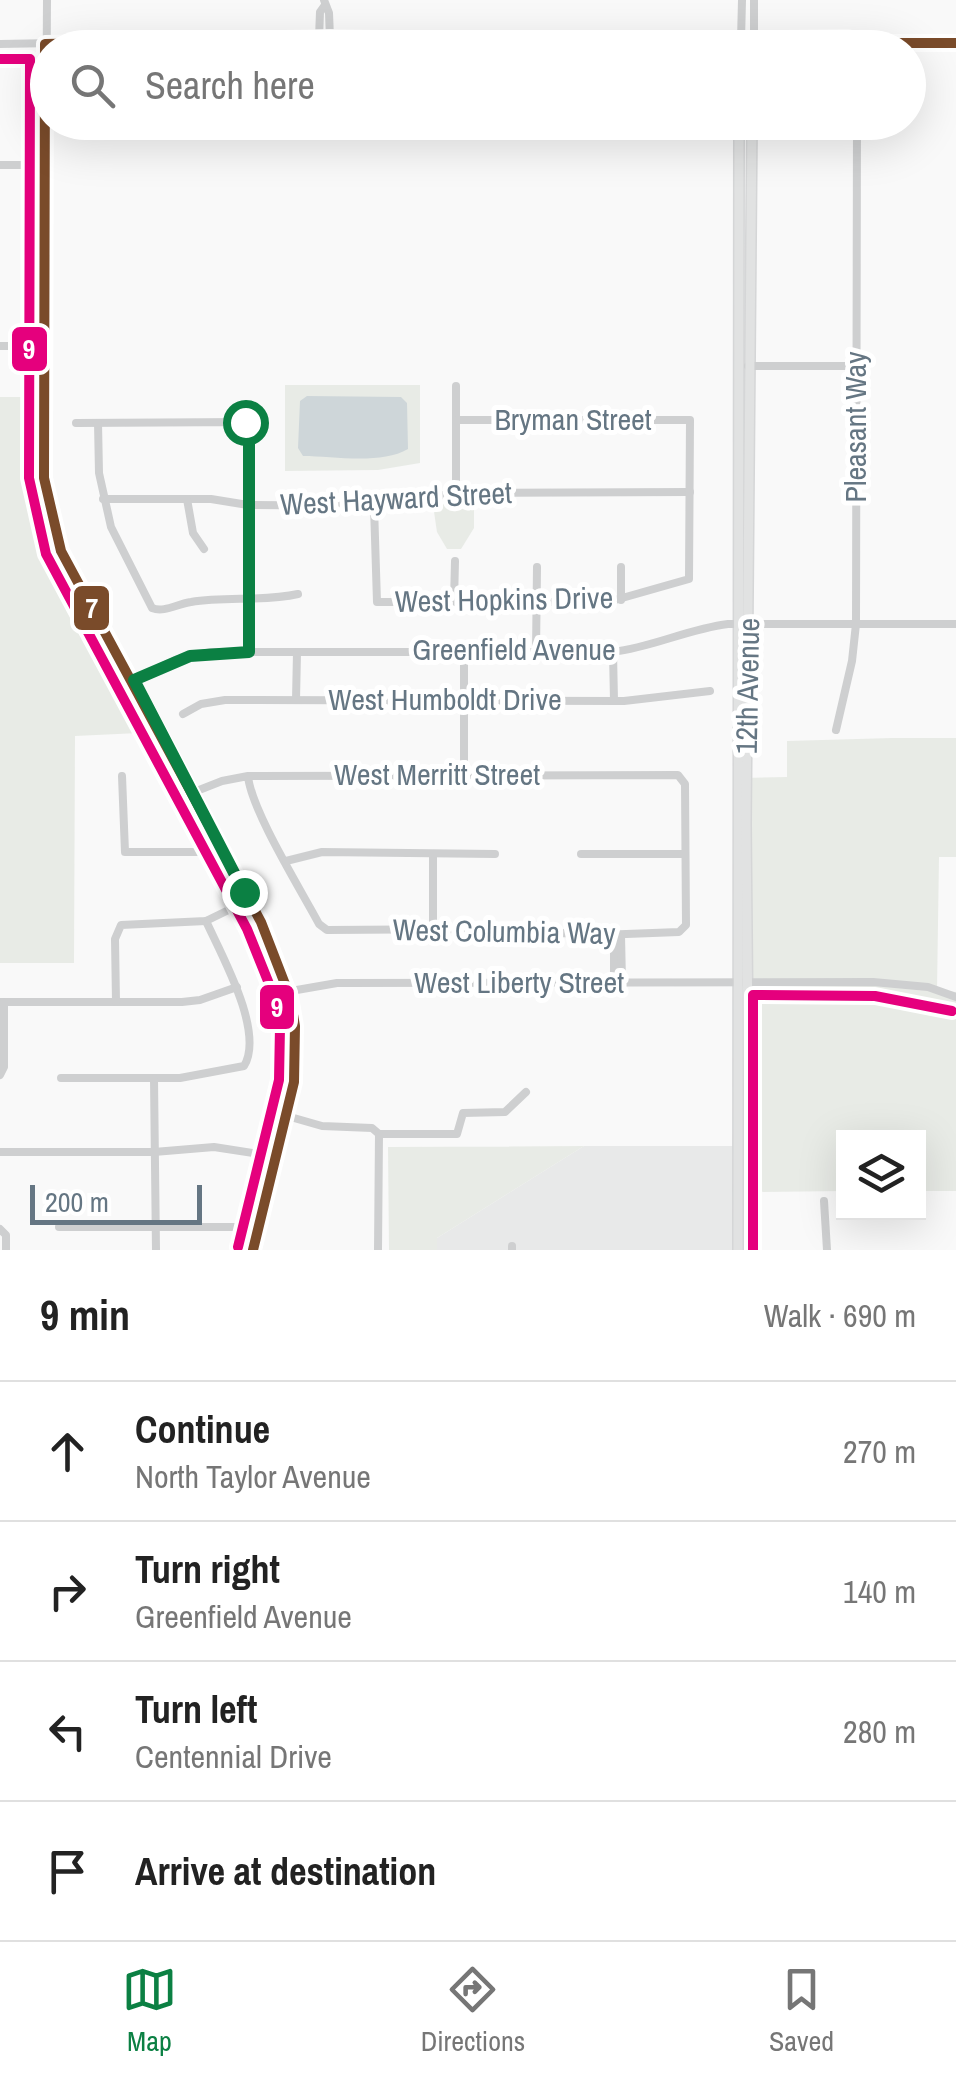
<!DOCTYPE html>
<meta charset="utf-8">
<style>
:root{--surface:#fff;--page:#f6f6f6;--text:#222;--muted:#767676;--line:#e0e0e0;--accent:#0b8043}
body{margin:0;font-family:"Archivo Narrow",sans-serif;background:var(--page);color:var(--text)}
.controls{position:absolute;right:30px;bottom:30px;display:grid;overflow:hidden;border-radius:0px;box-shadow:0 10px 40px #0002}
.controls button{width:90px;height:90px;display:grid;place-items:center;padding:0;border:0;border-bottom:2px solid var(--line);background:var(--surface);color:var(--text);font:50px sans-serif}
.scale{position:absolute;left:30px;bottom:25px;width:172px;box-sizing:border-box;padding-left:10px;border:5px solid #657683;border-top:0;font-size:28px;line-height:35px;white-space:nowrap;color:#657683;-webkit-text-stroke:8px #fff;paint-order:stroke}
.stop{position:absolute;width:30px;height:30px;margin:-22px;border:8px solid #0b8043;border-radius:50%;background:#fff}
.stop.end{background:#0b8043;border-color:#fff;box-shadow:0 2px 10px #0008}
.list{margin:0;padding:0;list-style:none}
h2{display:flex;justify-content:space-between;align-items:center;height:130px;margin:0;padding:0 40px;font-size:42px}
h2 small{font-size:32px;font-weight:400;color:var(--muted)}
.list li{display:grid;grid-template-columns:65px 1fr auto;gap:30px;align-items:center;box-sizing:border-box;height:140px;padding:0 40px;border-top:2px solid var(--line)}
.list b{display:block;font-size:38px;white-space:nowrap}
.list p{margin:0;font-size:32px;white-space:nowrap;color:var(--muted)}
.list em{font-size:32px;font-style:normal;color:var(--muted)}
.icon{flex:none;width:55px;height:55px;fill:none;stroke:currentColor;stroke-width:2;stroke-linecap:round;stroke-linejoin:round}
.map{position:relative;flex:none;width:956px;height:1250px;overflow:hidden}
.search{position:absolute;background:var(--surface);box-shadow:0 10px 40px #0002;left:30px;right:30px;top:30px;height:110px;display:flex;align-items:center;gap:25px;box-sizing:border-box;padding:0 35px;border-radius:55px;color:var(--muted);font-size:38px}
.sheet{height:690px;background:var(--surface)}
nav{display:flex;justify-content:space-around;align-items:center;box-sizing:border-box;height:140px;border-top:2px solid var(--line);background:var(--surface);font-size:28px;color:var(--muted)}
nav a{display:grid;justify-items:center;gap:5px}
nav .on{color:var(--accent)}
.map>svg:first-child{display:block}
.built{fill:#e8e9e9}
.green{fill:#e8ebe6}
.water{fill:#ced6d9}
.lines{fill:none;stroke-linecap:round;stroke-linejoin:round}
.major-casing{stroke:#d5d6d7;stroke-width:12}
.minor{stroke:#cecfd0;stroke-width:8}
.major{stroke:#e1e2e2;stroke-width:9}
.bus-1-casing{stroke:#fff;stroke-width:18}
.bus-2-casing{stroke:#fff;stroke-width:18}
.bus-1{stroke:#7a4b2a;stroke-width:10}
.bus-2{stroke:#e5007d;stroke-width:10}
.route{stroke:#0b8043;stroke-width:12}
.labels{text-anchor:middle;stroke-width:10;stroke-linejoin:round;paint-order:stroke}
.street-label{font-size:30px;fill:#657683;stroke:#fff}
.line-badge{stroke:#fff;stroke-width:4}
.badge-label{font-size:28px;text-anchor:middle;font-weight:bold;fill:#fff}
</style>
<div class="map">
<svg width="956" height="1250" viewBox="0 0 956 1250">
<rect width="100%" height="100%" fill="#f9f9f9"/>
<polygon class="built" points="584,1146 738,1146 738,1250 437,1250 437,1238"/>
<g class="green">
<polygon points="285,385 420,385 420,463 378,470 285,471"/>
<polygon points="0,397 46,397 44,478 53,528 160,732 75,736 74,963 0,963"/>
<polygon points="474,501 474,528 461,549 447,549 437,532 433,505"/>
<polygon points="892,738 956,738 956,857 939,857 937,990 956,992 956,1191 919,1191 918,1138 844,1138 843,1191 751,1192 740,977 743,778 787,777 787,741"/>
<polygon points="584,1146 437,1238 437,1250 389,1250 388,1147"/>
</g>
<path class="water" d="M307,396L401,397L407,403L408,449C381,465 333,456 303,456L298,448L300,401Z"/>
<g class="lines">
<defs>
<g id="major">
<polyline points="741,40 848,38 857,43 956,43"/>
<polyline points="754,46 754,48"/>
<polyline points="738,1250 739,122"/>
<polyline points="750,1250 746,824 752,122"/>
</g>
</defs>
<use href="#major" class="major-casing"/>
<g class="minor">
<polyline points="47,0 44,478 61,551 134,680 262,923 291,991 296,1059 291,1094 279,1157 261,1210 253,1250"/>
<polyline points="324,0 329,13 330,38"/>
<polyline points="319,38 320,12 325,5"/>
<polyline points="754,42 754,0"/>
<polyline points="0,44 330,38 560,42 741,40 742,0"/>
<polyline points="0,165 43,165"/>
<polyline points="0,346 46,346"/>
<polyline points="748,366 856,366"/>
<polyline points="456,386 456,493"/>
<polyline points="76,423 245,422 249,425 249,651"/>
<path d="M98,423L99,473L111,527L152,608C164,613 177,604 191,602C226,596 262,602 298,594"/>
<polyline points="103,499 211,499 248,505 374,506 456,493 690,492"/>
<polyline points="187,499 193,533 204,549"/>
<polyline points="374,506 377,602 608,602 689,579 690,420 456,420"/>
<polyline points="621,567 621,600"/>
<polyline points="454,602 455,561"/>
<polyline points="536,652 537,567"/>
<polyline points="613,652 614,701"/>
<path d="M134,680L175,660L211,652H613C653,647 688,629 728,624H956"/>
<polyline points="296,700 297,652"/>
<polyline points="183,714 201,704 225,700 624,701 710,691"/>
<polyline points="836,730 852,661 856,624 857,122"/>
<polyline points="464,775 464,651"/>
<polyline points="122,776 125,852 206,852 221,848"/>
<path d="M194,792L222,781L248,776L678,775L685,784L686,925L679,932L600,935L475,929L327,930L319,924C301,890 251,810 248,776"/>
<polyline points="433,854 433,929"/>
<polyline points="581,854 685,854"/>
<polyline points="286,861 322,852 495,854"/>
<polyline points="614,935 614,983"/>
<polyline points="621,935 622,982"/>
<polyline points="291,991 337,983 873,982 928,987 956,997"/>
<polyline points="0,1002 182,1002 200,1000 237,987"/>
<polyline points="116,1002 115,939 121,925 206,921 249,900"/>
<polyline points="0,1075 4,1067 4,1002"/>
<path d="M61,1078H180L244,1066C265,1032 221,954 206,921"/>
<polyline points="154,1079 156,1250"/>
<polyline points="287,1116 322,1126 372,1128 379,1134 457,1134 463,1113 505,1112 526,1092"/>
<polyline points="0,1152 154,1152 214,1147 279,1157"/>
<polyline points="254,1153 257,1157 277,1163"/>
<polyline points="824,1201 827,1250"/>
<polyline points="59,1227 234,1227"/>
<polyline points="0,1229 6,1235 6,1250"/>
<polyline points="378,1250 379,1134"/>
<polyline points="512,1250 512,1246"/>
</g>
<use href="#major" class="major"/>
<defs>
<polyline id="bus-1" points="253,1250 294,1082 295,1026 290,997 261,922 61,551 44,478 45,44 330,38 560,42 848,38 857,43 956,43"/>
<g id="bus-2">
<polyline points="0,59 30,59 29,478 46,554 247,929 276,1001 280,1027 279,1080 238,1247"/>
<polyline points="753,1250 753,995 875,996 952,1011"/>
</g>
</defs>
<use href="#bus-1" class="bus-1-casing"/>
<use href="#bus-2" class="bus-2-casing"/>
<use href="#bus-1" class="bus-1"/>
<use href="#bus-2" class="bus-2"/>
</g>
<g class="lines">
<polyline class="route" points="244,892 134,680 190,656 249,652 249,425 245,422"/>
</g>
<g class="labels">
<g class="street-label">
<text x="573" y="430">Bryman Street</text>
<text transform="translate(856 427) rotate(-90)" y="10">Pleasant Way</text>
<text transform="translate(396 499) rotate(-3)" y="10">West Hayward Street</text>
<text transform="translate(504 600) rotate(-1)" y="10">West Hopkins Drive</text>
<text x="514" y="660">Greenfield Avenue</text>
<text transform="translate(748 686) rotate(-89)" y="10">12th Avenue</text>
<text x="445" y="710">West Humboldt Drive</text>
<text x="437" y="785">West Merritt Street</text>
<text transform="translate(504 932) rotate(1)" y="10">West Columbia Way</text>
<text x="519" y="993">West Liberty Street</text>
</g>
</g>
<g class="line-badge">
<rect x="10" y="325" width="39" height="48" rx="10" fill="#e5007d"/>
<rect x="72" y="584" width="39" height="48" rx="10" fill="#7a4b2a"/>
<rect x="258" y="983" width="38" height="48" rx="10" fill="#e5007d"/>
</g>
<g class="badge-label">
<text x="29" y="359">9</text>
<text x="92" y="618">7</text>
<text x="277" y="1017">9</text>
</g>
</svg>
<div class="controls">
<button><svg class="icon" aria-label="layers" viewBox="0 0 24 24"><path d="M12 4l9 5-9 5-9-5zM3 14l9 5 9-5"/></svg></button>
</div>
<div class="scale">200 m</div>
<div class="stop" style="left:245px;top:422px"></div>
<div class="stop end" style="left:244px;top:892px"></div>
<div class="search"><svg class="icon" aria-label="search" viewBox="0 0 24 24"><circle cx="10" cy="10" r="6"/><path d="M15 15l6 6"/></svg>Search here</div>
</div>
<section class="sheet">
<h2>9 min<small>Walk · 690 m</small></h2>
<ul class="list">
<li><svg class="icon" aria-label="ahead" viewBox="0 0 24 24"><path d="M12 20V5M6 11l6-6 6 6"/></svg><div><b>Continue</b><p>North Taylor Avenue</p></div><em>270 m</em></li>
<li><svg class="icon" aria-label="right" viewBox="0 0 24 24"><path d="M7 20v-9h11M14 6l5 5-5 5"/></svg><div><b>Turn right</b><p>Greenfield Avenue</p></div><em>140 m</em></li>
<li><svg class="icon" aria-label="left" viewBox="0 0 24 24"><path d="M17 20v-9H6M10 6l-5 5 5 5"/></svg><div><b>Turn left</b><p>Centennial Drive</p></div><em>280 m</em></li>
<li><svg class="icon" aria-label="arrive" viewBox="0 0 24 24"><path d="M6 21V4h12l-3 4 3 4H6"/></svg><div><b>Arrive at destination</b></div></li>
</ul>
</section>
<nav>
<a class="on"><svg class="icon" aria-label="map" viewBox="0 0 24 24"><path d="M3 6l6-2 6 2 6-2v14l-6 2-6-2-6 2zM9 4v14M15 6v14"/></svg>Map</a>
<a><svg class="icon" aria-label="directions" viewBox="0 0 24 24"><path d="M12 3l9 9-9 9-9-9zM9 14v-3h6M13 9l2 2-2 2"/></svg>Directions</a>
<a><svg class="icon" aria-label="saved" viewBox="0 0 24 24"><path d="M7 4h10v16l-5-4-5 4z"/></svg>Saved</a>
</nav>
